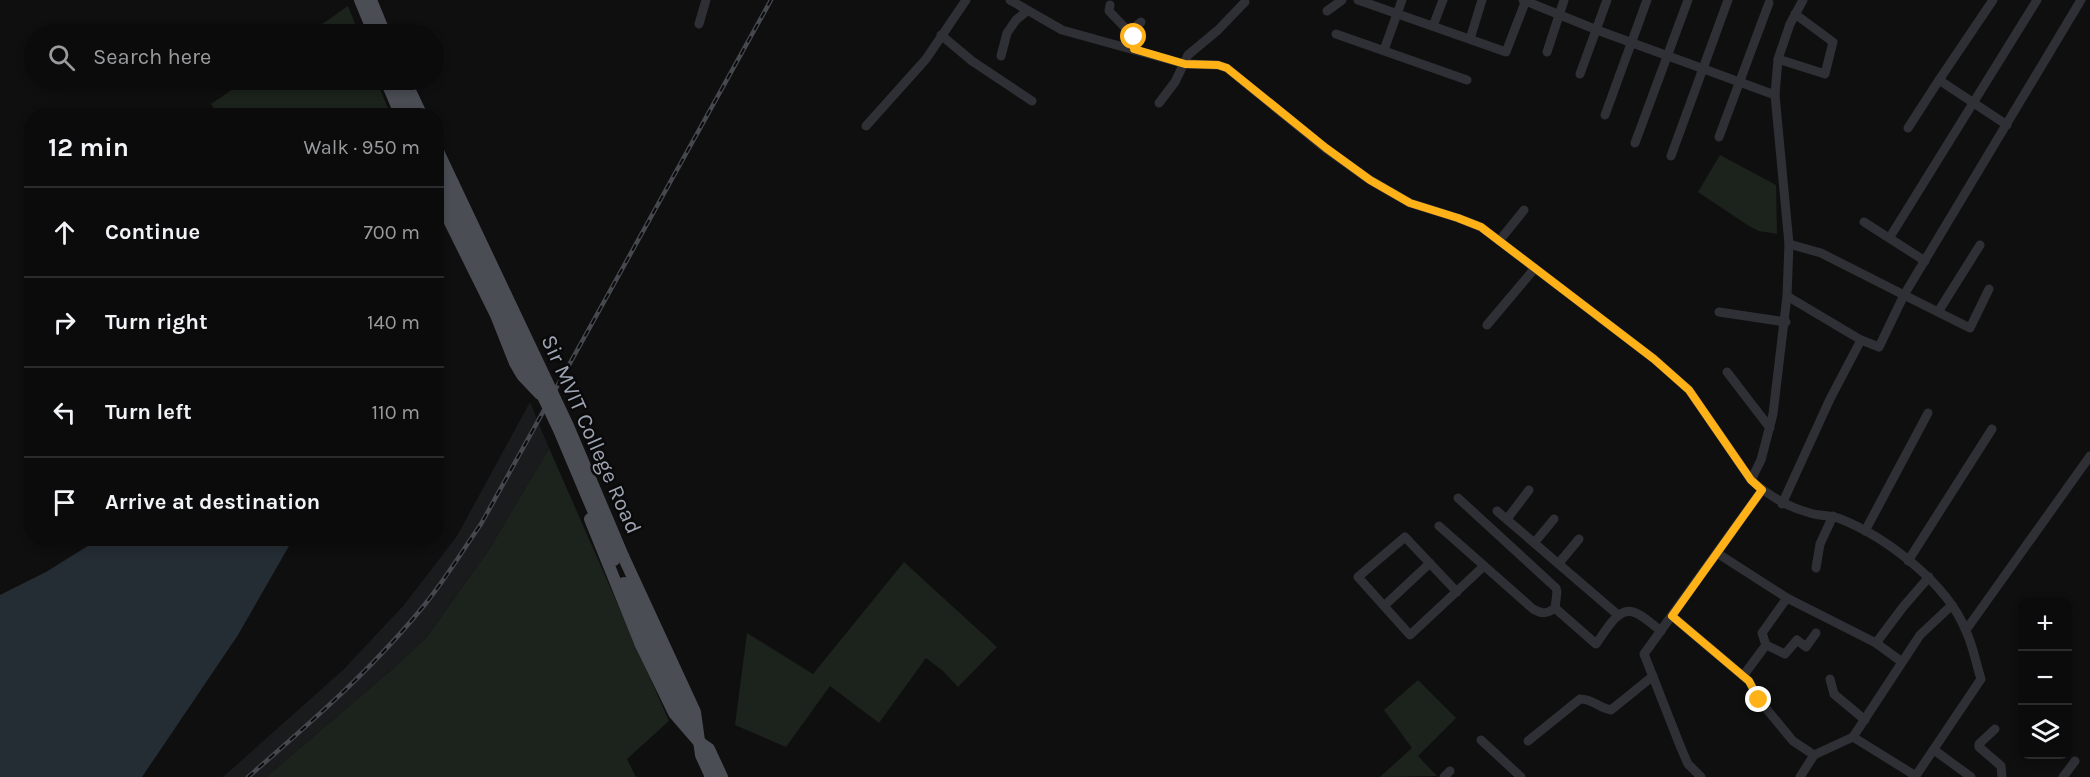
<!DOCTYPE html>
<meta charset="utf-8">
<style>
:root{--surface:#0b0b0c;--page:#141415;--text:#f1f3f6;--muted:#9a9b9d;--line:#2b2b2d}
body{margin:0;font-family:Karla,sans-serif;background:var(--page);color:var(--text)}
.controls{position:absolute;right:18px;bottom:18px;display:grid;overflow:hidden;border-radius:12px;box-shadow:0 3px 9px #0003}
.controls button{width:54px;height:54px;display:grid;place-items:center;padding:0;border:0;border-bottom:2px solid var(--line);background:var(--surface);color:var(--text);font:30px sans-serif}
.stop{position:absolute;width:18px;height:18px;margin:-14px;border:4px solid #ffb118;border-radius:50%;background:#fff}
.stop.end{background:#ffb118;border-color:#fff;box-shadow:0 2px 6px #0008}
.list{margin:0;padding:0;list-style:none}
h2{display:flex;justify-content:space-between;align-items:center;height:78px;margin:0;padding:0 24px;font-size:26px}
h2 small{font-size:20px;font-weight:400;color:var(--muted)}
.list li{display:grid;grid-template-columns:39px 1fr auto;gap:18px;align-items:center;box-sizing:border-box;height:90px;padding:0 24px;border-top:2px solid var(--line)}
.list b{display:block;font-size:22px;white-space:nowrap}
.list em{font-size:20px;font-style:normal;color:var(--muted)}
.icon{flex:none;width:33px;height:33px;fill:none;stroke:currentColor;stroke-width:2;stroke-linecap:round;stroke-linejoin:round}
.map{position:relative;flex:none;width:2090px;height:777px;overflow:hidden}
.search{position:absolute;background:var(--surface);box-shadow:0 3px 9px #0003;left:24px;top:24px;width:420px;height:66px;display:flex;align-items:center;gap:15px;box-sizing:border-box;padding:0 21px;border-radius:33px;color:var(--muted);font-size:22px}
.panel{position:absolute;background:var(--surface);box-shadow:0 3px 9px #0003;left:24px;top:108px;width:420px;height:438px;border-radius:24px}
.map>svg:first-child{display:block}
.built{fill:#1a1b1d}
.green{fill:#1b231c}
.water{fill:#252d34}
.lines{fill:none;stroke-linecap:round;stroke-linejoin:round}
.minor{stroke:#2f3036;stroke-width:9}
.major{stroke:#4b4d55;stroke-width:12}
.rail-casing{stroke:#46484f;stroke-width:4.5}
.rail{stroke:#0a0a0b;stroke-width:2;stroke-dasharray:7;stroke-linecap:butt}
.major-bridge{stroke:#4b4d55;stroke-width:12}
.route{stroke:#ffb118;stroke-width:8}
.labels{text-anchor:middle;stroke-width:5;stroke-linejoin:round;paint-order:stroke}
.street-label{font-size:22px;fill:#9ea5b3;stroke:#0a0a0b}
</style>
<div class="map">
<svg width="2090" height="777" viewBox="0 0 2090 777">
<rect width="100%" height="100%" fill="#0f0f10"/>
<polygon class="built" points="530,402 549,448 490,548 426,638 390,671 266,777 223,777 343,670 404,605 457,536"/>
<g class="green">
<polygon points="348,6 359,34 308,34"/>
<polygon points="246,80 376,80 391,115 219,115 211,104"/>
<polygon points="1720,155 1776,185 1777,234 1759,231 1749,226 1698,192"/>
<polygon points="549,448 669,721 627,759 636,777 266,777 390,671 426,638 490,548"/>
<polygon points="904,562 997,647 958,687 943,671 926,658 879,723 830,686 786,747 735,725 747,633 813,674"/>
<polygon points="1418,680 1456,718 1418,756 1437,776 1380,777 1412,748 1384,710"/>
</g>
<polygon class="water" points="99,539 293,539 238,635 142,777 0,777 0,595 46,572"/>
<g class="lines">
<g class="minor">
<path d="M1010,0L1062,30L1185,64L1218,65L1227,68L1325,148L1370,180L1410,203L1458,218L1481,227L1654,359L1689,390L1751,480C1769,496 1787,507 1810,513C1819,516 1829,515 1838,518C1885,536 1947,583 1966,631C1973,646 1976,663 1981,679L1915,777"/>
<polyline points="1358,0 1506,52 1526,0"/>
<polyline points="1523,0 1597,30 1775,95"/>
<polyline points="1993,0 1939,80 2007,125"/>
<polyline points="1110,5 1109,11 1134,37 1134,49"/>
<polyline points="1327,11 1342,0"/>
<polyline points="699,24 706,0"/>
<polyline points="1433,26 1443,0"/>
<polyline points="1130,31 1141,22"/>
<polyline points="1336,34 1467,80"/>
<polyline points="941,35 972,61 1032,101"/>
<polyline points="1470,39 1482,0"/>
<polyline points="1384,50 1402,0"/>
<polyline points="1547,52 1564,0"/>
<polyline points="1001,56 1007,33 1016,20 1027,11"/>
<polyline points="1778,59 1825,74 1833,42 1795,14"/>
<polyline points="1580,74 1607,0"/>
<polyline points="1159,103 1175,82 1188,55 1218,30 1245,2"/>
<polyline points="1605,115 1647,0"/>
<polyline points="866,126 926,59 966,0"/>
<polyline points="1908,128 1939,80"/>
<polyline points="1719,137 1769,3"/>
<polyline points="1635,143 1688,0"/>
<polyline points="1671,156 1728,0"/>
<polyline points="1864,222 1925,261"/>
<polyline points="1890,237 2037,0"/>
<polyline points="1499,241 1524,210"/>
<polyline points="1989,289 1970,328 1904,295 2081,0"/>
<polyline points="1787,296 1861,340"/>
<polyline points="1719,312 1786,322"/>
<polyline points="1938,312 1980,245"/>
<polyline points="1487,325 1535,268"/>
<polyline points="1727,372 1770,428"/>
<polyline points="1751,480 1761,460 1773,414 1787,296 1789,244 1775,95 1778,59 1790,24 1803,0"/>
<polyline points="1782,504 1830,399 1861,340 1879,347 1904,295 1821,253 1789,244"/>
<polyline points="1497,511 1618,615"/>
<polyline points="1507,519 1529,490"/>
<path d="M1439,526L1533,609C1542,614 1547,614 1555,608L1557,592L1556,588L1458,498"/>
<polyline points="1865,531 1928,413"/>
<polyline points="1535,542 1554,519"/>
<polyline points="1717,553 1787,598 1762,633 1766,645 1743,676"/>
<polyline points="1908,561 1992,429"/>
<polyline points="1559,563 1579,539"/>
<polyline points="1816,568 1820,544 1833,516"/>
<polyline points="1457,592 1405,537 1358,577 1410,635 1484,566"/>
<polyline points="1787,598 1876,643"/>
<polyline points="1384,606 1430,563"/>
<path d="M1555,608L1596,644C1604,634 1617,607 1633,612C1642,614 1653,625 1661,631"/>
<polyline points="1672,616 1749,681 1759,700 1793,741 1814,755 1853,737 1916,776"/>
<polyline points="1966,630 2090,456"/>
<polyline points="1766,645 1785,654 1797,640 1806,647 1816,633"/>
<polyline points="1902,662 1876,643 1903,607 1929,577"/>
<polyline points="1830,679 1834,694 1865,720"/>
<polyline points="1995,729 1979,744 1979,747 2001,766 2002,777"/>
<polyline points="1853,737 1920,635 1952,605"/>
<polyline points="1481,740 1521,777"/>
<path d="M1528,741L1580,699C1594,699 1598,708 1611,710L1653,676"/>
<polyline points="1934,750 1971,777"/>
<polyline points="1444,777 1450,771"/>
<polyline points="1701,777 1688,764 1681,748 1644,654 1762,490"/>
<polyline points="1800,777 1814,755"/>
<polyline points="2063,777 2075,761"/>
</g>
<g class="major">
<polyline points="360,0 374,34"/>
<polyline points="371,0 385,34"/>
<polyline points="394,80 411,116"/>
<polyline points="405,80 422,116"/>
<polyline points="387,83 401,116"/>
<polyline points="436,147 453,183"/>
<polyline points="436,172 443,187"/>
<polyline points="436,194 496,315 515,363 522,375 540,394"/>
<polyline points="590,519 641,645 674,713 699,742 709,749 722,777"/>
<polyline points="623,556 695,712 701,755 711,777"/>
<polyline points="624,583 690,725"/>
</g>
<defs>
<path id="rail" d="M248,777C310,723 374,668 426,603C446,578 463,550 481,524L771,0"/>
</defs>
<use href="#rail" class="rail-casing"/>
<use href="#rail" class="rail"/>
<g class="major-bridge">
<polyline points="453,183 568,426 623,556"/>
<polyline points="443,187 559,430 614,560"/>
</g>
</g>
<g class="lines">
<polyline class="route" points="1134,37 1134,49 1185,64 1218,65 1227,68 1326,148 1370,180 1410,203 1458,218 1481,227 1654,359 1689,390 1751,480 1762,490 1672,616 1749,681 1759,700"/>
</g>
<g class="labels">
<g class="street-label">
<text transform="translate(592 434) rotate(66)" y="8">Sir MVIT College Road</text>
</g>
</g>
</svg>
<div class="controls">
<button>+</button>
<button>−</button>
<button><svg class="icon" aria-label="layers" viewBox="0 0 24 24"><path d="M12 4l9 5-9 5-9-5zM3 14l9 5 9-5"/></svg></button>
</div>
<div class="stop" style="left:1134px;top:37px"></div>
<div class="stop end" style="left:1759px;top:700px"></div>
<div class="search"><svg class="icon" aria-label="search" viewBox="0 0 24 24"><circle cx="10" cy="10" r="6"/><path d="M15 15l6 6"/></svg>Search here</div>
<section class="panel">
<h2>12 min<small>Walk · 950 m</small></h2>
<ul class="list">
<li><svg class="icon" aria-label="ahead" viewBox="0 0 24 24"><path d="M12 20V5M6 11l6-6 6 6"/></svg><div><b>Continue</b></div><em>700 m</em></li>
<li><svg class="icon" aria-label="right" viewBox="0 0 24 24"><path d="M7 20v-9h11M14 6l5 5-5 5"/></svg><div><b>Turn right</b></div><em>140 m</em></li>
<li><svg class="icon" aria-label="left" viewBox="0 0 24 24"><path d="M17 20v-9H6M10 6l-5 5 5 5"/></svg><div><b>Turn left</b></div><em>110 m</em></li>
<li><svg class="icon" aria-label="arrive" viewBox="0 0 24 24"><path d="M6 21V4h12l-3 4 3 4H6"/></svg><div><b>Arrive at destination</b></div></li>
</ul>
</section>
</div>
